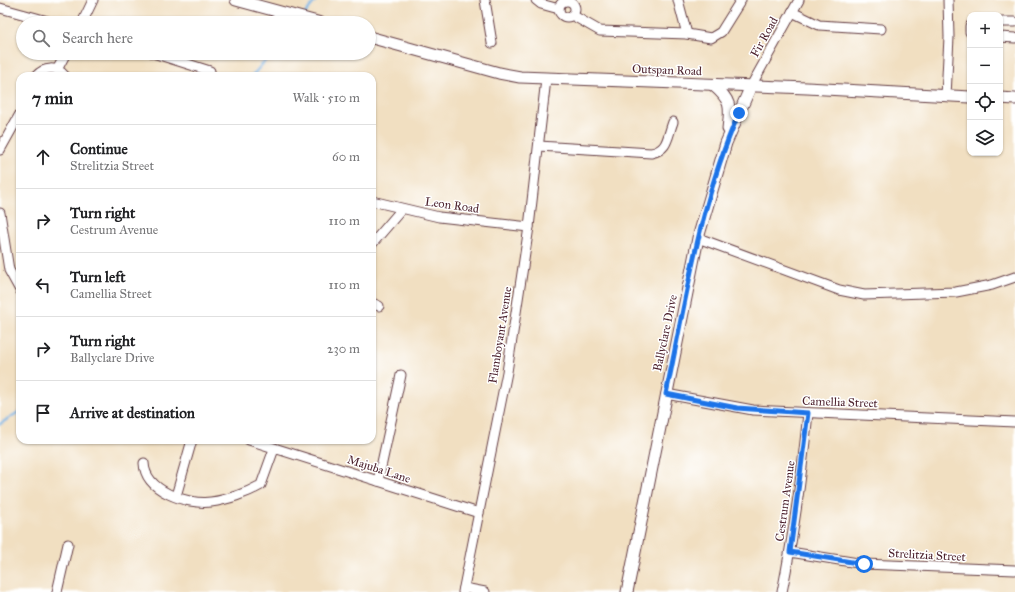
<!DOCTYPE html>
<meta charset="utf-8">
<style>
:root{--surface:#fff;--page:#f2f2f2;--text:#202124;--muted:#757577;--line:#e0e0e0}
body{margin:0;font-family:"IM FELL Great Primer",serif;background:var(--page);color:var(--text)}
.controls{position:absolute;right:12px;top:12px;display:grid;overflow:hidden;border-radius:8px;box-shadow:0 1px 3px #0004}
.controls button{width:36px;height:36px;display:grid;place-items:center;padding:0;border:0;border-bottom:1px solid var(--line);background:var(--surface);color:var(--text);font:20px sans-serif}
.stop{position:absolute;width:12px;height:12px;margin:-9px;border:3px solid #1a73e8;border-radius:50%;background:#fff}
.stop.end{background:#1a73e8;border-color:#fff;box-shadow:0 1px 4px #0008}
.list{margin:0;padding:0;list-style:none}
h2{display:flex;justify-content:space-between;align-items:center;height:52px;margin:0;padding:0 16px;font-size:17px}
h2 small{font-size:13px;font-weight:400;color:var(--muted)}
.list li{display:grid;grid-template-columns:26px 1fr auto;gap:12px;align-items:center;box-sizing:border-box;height:64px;padding:0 16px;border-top:1px solid var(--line)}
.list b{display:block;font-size:15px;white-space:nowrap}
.list p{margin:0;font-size:13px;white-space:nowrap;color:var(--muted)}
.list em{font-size:13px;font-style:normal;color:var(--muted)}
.icon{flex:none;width:22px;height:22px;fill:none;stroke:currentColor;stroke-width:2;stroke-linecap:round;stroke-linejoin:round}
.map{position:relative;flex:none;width:1015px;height:592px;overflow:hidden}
.search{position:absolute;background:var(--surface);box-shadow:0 1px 3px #0004;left:16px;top:16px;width:360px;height:44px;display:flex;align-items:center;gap:10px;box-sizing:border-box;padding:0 14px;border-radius:22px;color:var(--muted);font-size:15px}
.panel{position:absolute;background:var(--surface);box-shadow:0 1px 3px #0004;left:16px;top:72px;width:360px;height:372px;border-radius:12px}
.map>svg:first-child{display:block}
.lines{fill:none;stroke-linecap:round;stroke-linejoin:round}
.stream{stroke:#73b2e6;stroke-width:2.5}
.minor-casing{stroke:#633c42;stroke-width:11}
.tertiary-casing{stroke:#633c42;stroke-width:13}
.minor{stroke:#fff;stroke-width:9}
.tertiary{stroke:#fff;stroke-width:11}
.route{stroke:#1a73e8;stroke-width:5}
.labels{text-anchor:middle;stroke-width:3;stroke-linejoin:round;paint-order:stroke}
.street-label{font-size:12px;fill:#4a1f2b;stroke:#fff}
</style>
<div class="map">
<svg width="1015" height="592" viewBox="0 0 1015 592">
<rect width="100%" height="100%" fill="#fff"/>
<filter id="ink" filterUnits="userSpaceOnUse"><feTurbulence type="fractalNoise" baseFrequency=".025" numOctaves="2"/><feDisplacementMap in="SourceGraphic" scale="8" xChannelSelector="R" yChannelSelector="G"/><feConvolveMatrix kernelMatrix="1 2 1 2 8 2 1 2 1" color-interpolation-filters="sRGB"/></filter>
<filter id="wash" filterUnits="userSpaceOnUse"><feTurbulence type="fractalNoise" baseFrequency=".012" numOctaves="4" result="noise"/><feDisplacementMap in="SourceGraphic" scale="16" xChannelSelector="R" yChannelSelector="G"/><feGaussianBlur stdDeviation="0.9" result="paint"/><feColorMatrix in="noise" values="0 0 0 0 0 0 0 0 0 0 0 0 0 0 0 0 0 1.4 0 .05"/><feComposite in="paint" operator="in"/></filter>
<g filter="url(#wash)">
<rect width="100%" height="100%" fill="#f1dfc1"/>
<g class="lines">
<g class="stream">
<polyline points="304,15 316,0"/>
<polyline points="252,76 272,53"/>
<polyline points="0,424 20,411"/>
</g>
</g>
</g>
<g filter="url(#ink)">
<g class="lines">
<defs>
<g id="minor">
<polyline points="485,0 492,43"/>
<polyline points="536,0 541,4 559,9"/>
<polyline points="678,0 687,34"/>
<circle cx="567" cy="9" r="8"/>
<polyline points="0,8 55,23"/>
<polyline points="792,12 819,25 881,29"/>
<polyline points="572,15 600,31 687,34 711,38 721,32 741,0"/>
<polyline points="1000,22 1015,22"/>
<polyline points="82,23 93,0"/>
<polyline points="970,26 970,32"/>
<polyline points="1000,37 1015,38"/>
<polyline points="153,53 210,71"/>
<polyline points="57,70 66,53"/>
<path d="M36,76C44,67 57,66 65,76"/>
<polyline points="751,86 799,0"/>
<polyline points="946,96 949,37 948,0"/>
<path d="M539,146L651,153C668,150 667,138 673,122"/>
<polyline points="0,150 20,114"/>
<polyline points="372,201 439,217 529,227"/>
<polyline points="0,213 9,270 20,290"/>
<polyline points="698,238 839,290 864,295 956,292 992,285 1015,277"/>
<polyline points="372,244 402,209"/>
<polyline points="372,303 379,306"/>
<polyline points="666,394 753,410 1015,422"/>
<polyline points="249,440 479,513"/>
<path d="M144,463C145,491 187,505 211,502C227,500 247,493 261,485L274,449"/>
<polyline points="378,481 401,375"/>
<polyline points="176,496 192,440"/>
<polyline points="790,552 864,564 1015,570"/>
<polyline points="464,588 485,592"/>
<polyline points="57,592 68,544"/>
<polyline points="463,592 507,372 529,227 546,79"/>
<path d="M782,592C794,533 802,473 808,413"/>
</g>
<g id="tertiary">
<polyline points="236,0 321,23"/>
<polyline points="369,37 499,73 520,77 807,88 970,97"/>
<path d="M713,85C731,100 731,106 728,129"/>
<polyline points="1000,98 1015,99"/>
<polyline points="627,592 698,238 726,143 751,86"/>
</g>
</defs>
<use href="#minor" class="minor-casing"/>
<use href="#tertiary" class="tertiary-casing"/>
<use href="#minor" class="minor"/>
<use href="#tertiary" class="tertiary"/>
</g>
</g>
<g class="lines" filter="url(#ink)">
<path class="route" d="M739,113C700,201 686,299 666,394L737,408L808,413L790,552L864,564"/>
</g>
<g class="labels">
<g class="street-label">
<text transform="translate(764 37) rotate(-61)" y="4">Fir Road</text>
<text transform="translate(667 70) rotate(2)" y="4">Outspan Road</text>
<text transform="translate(452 205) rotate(8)" y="4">Leon Road</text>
<text transform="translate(665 333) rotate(-78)" y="4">Ballyclare Drive</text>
<text transform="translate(500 335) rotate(-81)" y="4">Flamboyant Avenue</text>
<text transform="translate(840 402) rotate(2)" y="4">Camellia Street</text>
<text transform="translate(379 469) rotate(18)" y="4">Majuba Lane</text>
<text transform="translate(785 501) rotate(-82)" y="4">Cestrum Avenue</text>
<text transform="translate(927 555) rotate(3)" y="4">Strelitzia Street</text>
</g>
</g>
</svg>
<div class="controls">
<button>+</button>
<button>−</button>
<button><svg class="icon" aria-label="locate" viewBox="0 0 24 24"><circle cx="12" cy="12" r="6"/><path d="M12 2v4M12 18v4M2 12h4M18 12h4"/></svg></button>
<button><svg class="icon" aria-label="layers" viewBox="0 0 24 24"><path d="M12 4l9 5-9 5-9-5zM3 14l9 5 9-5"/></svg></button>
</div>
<div class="stop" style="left:864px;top:564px"></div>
<div class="stop end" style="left:739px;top:113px"></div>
<div class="search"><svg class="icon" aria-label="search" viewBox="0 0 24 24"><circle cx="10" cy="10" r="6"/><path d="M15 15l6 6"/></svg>Search here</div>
<section class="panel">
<h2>7 min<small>Walk · 510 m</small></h2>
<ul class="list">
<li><svg class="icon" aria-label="ahead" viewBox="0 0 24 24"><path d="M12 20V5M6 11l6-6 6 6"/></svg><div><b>Continue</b><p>Strelitzia Street</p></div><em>60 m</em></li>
<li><svg class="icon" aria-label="right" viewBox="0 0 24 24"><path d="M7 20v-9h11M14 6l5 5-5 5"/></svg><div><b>Turn right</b><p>Cestrum Avenue</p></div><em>110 m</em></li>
<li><svg class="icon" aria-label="left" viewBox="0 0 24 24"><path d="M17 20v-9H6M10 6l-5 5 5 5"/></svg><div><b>Turn left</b><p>Camellia Street</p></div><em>110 m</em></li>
<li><svg class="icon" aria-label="right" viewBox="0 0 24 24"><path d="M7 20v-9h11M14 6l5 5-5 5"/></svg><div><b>Turn right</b><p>Ballyclare Drive</p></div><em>230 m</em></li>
<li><svg class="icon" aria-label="arrive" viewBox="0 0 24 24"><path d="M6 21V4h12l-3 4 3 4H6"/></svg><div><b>Arrive at destination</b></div></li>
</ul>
</section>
</div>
